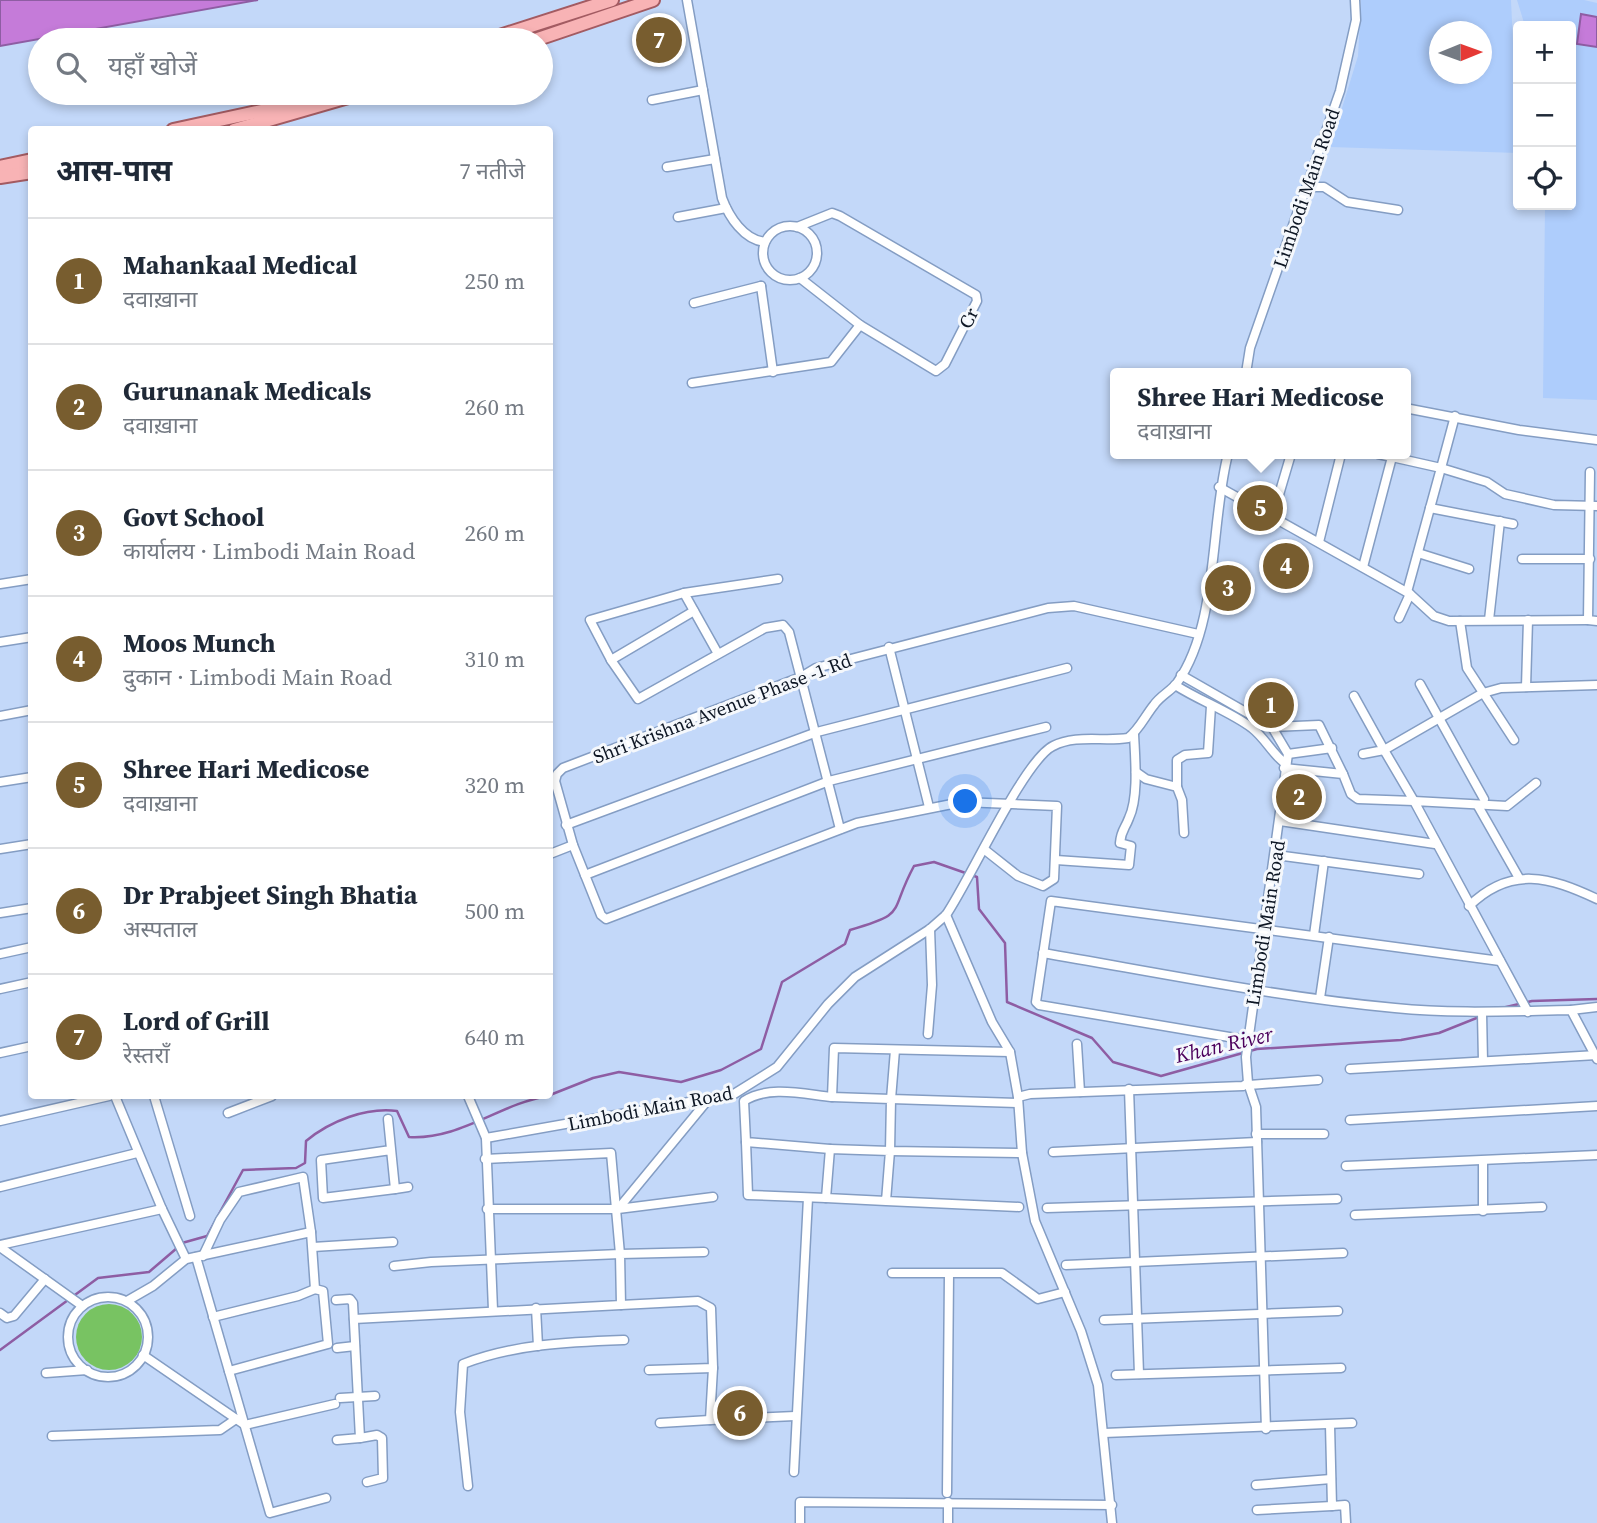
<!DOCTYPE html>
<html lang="hi">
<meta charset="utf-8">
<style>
:root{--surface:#fff;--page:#f2f2f3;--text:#1f2937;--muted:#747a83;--line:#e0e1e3;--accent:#785d2f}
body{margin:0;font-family:"Source Serif 4","Noto Sans Devanagari",serif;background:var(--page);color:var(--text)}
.controls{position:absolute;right:21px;top:21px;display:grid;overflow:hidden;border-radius:7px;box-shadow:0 4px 10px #0003}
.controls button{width:63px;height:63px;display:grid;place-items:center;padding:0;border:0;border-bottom:2px solid var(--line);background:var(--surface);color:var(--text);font:35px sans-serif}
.compass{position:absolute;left:1429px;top:21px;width:63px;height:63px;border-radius:50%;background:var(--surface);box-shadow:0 4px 10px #0003;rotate:89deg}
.you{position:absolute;left:966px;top:802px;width:24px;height:24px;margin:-18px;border:5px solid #fff;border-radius:50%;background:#1a73e8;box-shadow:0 0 0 10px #1a73e833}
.badge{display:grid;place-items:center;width:46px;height:46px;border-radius:50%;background:var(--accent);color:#fff;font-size:23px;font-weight:700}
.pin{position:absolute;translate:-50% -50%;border:4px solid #fff;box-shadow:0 2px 7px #0006}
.popup{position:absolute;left:1110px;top:368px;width:301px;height:91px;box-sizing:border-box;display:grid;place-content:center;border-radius:7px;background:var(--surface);filter:drop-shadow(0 2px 5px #0005);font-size:23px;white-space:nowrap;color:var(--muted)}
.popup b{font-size:26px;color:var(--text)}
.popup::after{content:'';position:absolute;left:50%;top:100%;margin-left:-14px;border:14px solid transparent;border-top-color:var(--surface)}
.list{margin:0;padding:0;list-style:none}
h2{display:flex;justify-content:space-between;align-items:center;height:91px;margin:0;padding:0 28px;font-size:30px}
h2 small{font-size:23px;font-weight:400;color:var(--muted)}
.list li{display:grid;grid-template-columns:46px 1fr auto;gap:21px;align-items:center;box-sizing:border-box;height:126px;padding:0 28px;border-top:2px solid var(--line)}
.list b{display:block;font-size:26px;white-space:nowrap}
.list p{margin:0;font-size:23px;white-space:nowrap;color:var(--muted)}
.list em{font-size:23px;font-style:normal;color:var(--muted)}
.icon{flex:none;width:38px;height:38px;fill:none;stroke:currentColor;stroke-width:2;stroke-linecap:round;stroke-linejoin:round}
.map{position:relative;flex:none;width:1597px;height:1523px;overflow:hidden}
.search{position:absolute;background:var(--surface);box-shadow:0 4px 10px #0003;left:28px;top:28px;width:525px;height:77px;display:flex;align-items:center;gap:18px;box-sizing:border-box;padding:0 24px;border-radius:38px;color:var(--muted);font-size:26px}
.panel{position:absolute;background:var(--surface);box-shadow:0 4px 10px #0003;left:28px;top:126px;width:525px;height:973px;border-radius:7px}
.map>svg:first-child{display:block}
.built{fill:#aecdfc;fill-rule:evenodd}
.green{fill:#78c362}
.water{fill:#c57bd9;stroke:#8e5da3;stroke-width:2}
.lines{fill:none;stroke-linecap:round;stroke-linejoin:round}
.stream{stroke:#8e5da3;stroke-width:2.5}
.minor-casing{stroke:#849dc3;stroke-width:11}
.primary-casing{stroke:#a35b62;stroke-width:16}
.minor{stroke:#fff;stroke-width:8}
.primary{stroke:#f8b3b5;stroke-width:12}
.labels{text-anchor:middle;stroke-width:6;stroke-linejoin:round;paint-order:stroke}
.street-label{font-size:19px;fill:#0d1624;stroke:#f5f8fc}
.water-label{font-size:21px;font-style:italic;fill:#4c005c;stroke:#f5f8fc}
</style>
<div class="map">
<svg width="1597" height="1523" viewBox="0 0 1597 1523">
<rect width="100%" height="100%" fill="#c3d8f9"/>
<g class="built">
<path d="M1361,0H1511L1518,153L1330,147L1358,56ZM1440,32H1482V74H1440Z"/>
<polygon points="1517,0 1584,0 1597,3 1597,400 1543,398 1545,205 1571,205 1571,26 1525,26"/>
</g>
<circle class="green" cx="109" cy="1337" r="33"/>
<g class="water">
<polygon points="0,0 258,0 0,46"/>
<polygon points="1581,14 1597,17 1597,47 1577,44"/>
</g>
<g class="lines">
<g class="stream">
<polyline points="1502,1008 1532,1001 1597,999"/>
<path d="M550,1095L593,1078L619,1072L681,1082L721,1070L761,1049L782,982L845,944L850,930C909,913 888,914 914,866L934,862L977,877L979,909L1005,943L1007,1002L1092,1038L1113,1062L1161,1076L1257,1049L1401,1040L1439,1033L1479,1017"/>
<path d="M182,1243L207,1236L243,1170L296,1168L305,1163L306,1141C330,1121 366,1107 397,1111L409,1137C460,1140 499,1104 548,1096"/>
<polyline points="0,1350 98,1278 149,1272 177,1248"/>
</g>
<defs>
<g id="minor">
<path d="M687,0L722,198C729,217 744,240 765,242"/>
<polyline points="652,100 703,90"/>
<polyline points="667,167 715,159"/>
<polyline points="1308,187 1324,187 1347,202 1398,210"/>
<polyline points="678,217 726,208"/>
<circle cx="790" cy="253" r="27"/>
<polyline points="797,227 832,213 840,216 976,295 977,301 945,364 936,371 860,325 800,278"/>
<polyline points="761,286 773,372"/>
<polyline points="694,303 761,286"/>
<polyline points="1246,373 1250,348 1340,91 1356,20 1355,0"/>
<polyline points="692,383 831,362 860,325"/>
<polyline points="1405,408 1519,430 1597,440"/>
<polyline points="1455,416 1441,468 1487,482 1505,494 1554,505 1597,506"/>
<polyline points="1392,457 1441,468 1407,592"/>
<polyline points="1590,472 1588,620 1597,621"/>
<polyline points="1219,487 1410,594"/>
<polyline points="1430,508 1513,524"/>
<polyline points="1273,515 1291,454"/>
<polyline points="1319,542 1341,454"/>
<polyline points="1418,553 1469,569"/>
<polyline points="1522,559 1590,559"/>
<polyline points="1363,567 1392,457 1378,454"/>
<polyline points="0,584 32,579"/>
<polyline points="684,593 778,579"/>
<polyline points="1399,618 1410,594 1434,616 1449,621 1588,620"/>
<polyline points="1489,620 1500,521"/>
<polyline points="1460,621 1467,668 1514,740"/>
<polyline points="0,642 32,637"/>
<polyline points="889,647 929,807"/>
<polyline points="717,652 684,593 590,620 611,660 638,699 765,628 783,625 789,632 840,829"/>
<polyline points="611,660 694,611"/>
<polyline points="1181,675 1272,727 1288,754 1246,1057 1248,1083 1256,1107 1266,1429"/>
<polyline points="1420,684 1484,799"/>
<path d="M1175,685C1200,701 1229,711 1252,728C1266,739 1272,754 1286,764"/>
<polyline points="1526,687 1528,620"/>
<polyline points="1354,696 1384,750 1363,754"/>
<polyline points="0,716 32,710"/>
<polyline points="1272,727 1319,725 1343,774"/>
<polyline points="1288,754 1332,748"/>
<polyline points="1284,768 1343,774 1351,794 1358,799 1414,801 1384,750 1483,693 1501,688 1597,685"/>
<polyline points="1136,772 1146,779 1177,787 1182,800 1184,833"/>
<polyline points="0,782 32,777"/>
<polyline points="1177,787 1177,760 1185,755 1208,753 1211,706"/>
<polyline points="1478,806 1519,878"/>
<polyline points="1280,821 1435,844"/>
<polyline points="566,825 817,732 1067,668"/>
<polyline points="0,849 32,844"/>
<polyline points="985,850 1018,876 1043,886 1054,879 1057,806 962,802 857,823 606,919 601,915 573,845 555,781 557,774 563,768 801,677 816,668 1048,608 1074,606 1198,634"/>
<polyline points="550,854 573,845"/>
<polyline points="1276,855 1419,874"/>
<path d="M1056,860L1129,865L1131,846L1120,843C1121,830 1125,829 1129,818C1139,797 1135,757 1134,734"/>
<polyline points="585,875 829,781 1046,727"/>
<path d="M1469,906C1511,865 1550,877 1597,899"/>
<polyline points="0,913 32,908"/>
<polyline points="946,915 992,1022 1010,1052 1018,1097 1022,1153 1035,1221 1081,1331 1098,1385 1112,1523"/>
<polyline points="1314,935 1324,861"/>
<path d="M1043,953C1160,973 1277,997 1395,1008C1454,1014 1512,1011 1571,1010L1597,1059"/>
<polyline points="0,954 32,947"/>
<polyline points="0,989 32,982"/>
<polyline points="1320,998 1329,937"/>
<polyline points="1571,1010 1597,1007"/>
<polyline points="1528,1012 1414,801 1507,806 1536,783"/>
<polyline points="1482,1013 1483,1061"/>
<polyline points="928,1034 932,985 930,929"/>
<polyline points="1247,1040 1039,1005 1036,1002 1051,901 1500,961"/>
<polyline points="1077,1044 1080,1092"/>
<polyline points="895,1050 891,1099 1017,1103"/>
<polyline points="1010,1052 834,1048 832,1097 891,1099 890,1151 1022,1153"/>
<polyline points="0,1053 32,1046"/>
<polyline points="1350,1069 1597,1055"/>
<polyline points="1249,1085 1318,1080"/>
<polyline points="1129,1089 1139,1374"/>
<polyline points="115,1096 162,1209 186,1259"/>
<polyline points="154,1096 190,1216"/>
<polyline points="468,1096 486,1138 493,1310"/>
<polyline points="1018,1097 1030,1094 1243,1086 1248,1083"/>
<polyline points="228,1113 272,1096"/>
<polyline points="388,1119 395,1189 323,1198 321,1160 391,1150"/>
<polyline points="1350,1120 1597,1106"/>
<polyline points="0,1121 109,1096"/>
<polyline points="1256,1134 1324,1134"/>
<path d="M486,1138L734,1094L777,1067L828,1004L855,977L930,929L946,915C969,882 1024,760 1053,746C1076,734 1104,742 1128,738C1139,730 1145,716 1154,705C1160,696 1171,691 1177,683C1219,624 1210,523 1228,454"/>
<polyline points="746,1142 748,1195 826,1198"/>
<path d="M830,1149L746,1142L744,1101C769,1085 803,1094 832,1097"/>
<polyline points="1053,1152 1257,1142"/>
<polyline points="1483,1161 1483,1211"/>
<polyline points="1346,1166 1597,1155"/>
<polyline points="0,1187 137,1153"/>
<polyline points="395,1189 408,1187"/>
<polyline points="886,1201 826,1198 830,1149 890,1151 886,1201 1019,1207"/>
<polyline points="1047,1208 1337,1199"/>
<polyline points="487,1209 618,1209 713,1197"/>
<polyline points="618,1209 707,1101"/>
<polyline points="1355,1215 1542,1207"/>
<polyline points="0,1245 162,1209"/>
<polyline points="0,1247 81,1305"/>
<polyline points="313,1247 393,1242"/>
<polyline points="203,1256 220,1220 239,1192 303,1177 311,1232"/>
<polyline points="196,1257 270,1513 326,1498"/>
<polyline points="1066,1265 1343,1253"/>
<polyline points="394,1266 431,1262 620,1254 611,1153 485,1159"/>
<polyline points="892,1273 1002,1273 1038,1299 1065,1292"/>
<circle cx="108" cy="1337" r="40"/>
<polyline points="336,1300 350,1299 353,1303 360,1438 337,1440"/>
<polyline points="127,1301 153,1286 186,1259 311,1232 315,1289 323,1291 328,1344 229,1371"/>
<polyline points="621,1305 698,1301 711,1308 713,1368 649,1370"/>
<polyline points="536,1308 538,1346"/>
<polyline points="0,1313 7,1318 14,1316 45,1279"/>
<polyline points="213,1317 298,1296 315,1289"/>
<polyline points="354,1319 621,1305 620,1254 704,1252"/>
<polyline points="1104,1320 1338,1311"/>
<polyline points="337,1348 355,1346"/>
<polyline points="143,1355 245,1425 335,1404"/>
<polyline points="713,1368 710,1420 795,1416"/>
<polyline points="46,1373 87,1370"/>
<polyline points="1116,1375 1341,1368"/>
<polyline points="340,1398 375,1396"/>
<polyline points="660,1423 710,1420"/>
<polyline points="1330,1425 1332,1506 1345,1505 1346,1523"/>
<polyline points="1104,1433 1352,1423"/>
<polyline points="52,1436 220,1430 236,1419"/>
<polyline points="360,1438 377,1435 382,1438 383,1478 367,1482"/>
<polyline points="794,1472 808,1198"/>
<polyline points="1256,1485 1331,1479"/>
<path d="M468,1486L460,1412L463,1364C514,1344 570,1342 624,1340"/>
<polyline points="947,1493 949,1274"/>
<polyline points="948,1502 948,1523"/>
<polyline points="1257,1510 1332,1506"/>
<polyline points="800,1523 800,1502 1112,1505"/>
</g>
<g id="primary">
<polyline points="487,40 612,0"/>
<polyline points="535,40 653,0"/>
<polyline points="173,130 275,108 322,93"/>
<polyline points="234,130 362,93"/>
<polyline points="0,167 32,160"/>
<polyline points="0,177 32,172"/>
</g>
</defs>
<use href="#minor" class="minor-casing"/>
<use href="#primary" class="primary-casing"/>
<use href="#minor" class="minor"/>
<use href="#primary" class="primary"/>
</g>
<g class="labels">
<g class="street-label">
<text transform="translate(1306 188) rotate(-71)" y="7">Limbodi Main Road</text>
<text transform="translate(968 318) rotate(-64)" y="7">Cr</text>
<text transform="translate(722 708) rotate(-21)" y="7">Shri Krishna Avenue Phase -1 Rd</text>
<text transform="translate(1265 923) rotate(-81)" y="7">Limbodi Main Road</text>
<text transform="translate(650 1108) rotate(-11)" y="7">Limbodi Main Road</text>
</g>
<g class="water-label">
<text transform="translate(1224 1045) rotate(-13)" y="7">Khan River</text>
</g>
</g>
</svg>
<div class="controls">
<button>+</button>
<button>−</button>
<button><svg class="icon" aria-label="locate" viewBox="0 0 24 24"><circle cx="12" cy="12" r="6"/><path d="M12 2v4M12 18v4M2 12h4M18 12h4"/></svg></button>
</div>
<svg class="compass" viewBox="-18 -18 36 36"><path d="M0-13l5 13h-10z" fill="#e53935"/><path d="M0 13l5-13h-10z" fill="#747a83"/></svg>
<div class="you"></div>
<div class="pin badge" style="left:1271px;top:705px">1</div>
<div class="pin badge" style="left:1299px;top:797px">2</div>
<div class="pin badge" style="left:1228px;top:588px">3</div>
<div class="pin badge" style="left:1286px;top:566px">4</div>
<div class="pin badge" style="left:1260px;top:508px">5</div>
<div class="popup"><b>Shree Hari Medicose</b>दवाख़ाना</div>
<div class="pin badge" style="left:740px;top:1413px">6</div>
<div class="pin badge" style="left:659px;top:40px">7</div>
<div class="search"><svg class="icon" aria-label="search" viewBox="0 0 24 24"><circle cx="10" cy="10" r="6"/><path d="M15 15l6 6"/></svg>यहाँ खोजें</div>
<section class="panel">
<h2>आस-पास<small>7 नतीजे</small></h2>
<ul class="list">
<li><span class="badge">1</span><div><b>Mahankaal Medical</b><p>दवाख़ाना</p></div><em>250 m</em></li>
<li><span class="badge">2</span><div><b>Gurunanak Medicals</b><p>दवाख़ाना</p></div><em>260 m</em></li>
<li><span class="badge">3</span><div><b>Govt School</b><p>कार्यालय · Limbodi Main Road</p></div><em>260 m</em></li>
<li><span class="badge">4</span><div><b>Moos Munch</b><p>दुकान · Limbodi Main Road</p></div><em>310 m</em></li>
<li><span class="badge">5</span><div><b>Shree Hari Medicose</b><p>दवाख़ाना</p></div><em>320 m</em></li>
<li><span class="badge">6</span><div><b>Dr Prabjeet Singh Bhatia</b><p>अस्पताल</p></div><em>500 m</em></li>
<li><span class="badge">7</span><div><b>Lord of Grill</b><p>रेस्तराँ</p></div><em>640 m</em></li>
</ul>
</section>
</div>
